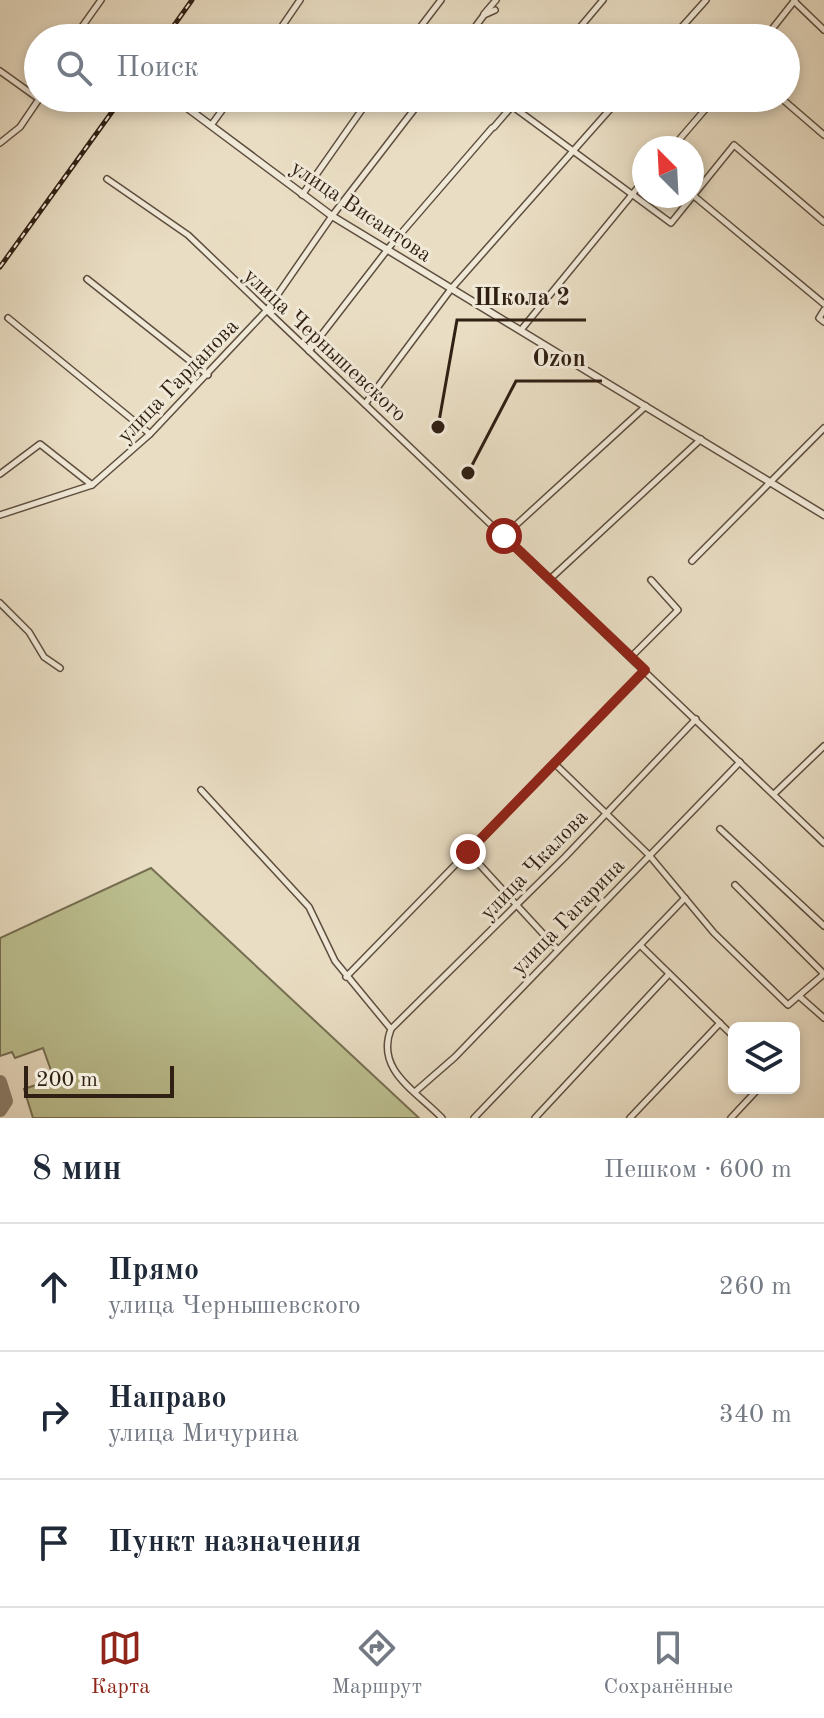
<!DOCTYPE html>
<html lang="ru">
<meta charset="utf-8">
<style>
:root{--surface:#fff;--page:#f6f6f7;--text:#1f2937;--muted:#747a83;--line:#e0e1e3;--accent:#8f2418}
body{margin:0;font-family:"Old Standard TT",serif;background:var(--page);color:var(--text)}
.controls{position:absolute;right:24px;bottom:24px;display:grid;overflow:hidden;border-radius:12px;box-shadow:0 4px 12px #0003}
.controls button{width:72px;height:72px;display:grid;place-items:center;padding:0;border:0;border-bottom:2px solid var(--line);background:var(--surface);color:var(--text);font:40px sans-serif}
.compass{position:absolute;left:632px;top:136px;width:72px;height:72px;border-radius:50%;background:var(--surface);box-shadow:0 4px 12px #0003;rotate:336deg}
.scale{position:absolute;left:24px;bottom:20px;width:150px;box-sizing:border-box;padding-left:8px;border:4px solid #301f13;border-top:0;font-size:22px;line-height:28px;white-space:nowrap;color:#301f13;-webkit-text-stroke:6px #f1e9d8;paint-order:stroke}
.stop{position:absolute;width:24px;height:24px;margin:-18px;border:6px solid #8f2418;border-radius:50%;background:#fff}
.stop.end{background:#8f2418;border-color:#fff;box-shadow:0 2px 8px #0008}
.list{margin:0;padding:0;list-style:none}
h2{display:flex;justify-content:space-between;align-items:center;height:104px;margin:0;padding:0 32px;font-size:34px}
h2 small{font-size:26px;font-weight:400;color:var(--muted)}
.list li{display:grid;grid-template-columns:52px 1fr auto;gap:24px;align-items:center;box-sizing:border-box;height:128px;padding:0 32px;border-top:2px solid var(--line)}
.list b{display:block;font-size:30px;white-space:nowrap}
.list p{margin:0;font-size:26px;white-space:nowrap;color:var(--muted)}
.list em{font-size:26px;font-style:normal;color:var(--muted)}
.icon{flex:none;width:44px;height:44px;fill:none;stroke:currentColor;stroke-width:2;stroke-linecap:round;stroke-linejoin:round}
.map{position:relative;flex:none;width:824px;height:1118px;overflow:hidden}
.search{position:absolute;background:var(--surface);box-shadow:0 4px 12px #0003;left:24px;right:24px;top:24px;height:88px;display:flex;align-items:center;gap:20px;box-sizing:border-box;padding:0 28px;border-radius:44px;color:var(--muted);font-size:30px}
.sheet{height:488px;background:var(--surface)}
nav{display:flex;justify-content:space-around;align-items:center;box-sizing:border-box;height:112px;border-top:2px solid var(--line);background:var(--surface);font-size:22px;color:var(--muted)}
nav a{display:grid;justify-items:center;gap:4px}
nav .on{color:var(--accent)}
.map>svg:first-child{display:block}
.green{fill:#bcbf90;stroke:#766f52;stroke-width:2}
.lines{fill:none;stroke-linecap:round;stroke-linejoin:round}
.taxiway{stroke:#8c7e6b;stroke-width:14}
.minor-casing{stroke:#5e4e3f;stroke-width:8}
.tertiary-casing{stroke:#5e4e3f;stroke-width:9}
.minor{stroke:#f1e9d8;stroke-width:5}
.tertiary{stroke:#f1e9d8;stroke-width:6}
.rail-casing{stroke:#301f13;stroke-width:5}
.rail{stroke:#f1e9d8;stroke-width:2;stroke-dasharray:6;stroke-linecap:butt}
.route{stroke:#8f2418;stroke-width:10}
.labels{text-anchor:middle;stroke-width:6;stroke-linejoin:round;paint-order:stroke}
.street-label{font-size:22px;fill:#301f13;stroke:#f1e9d8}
.leader{fill:none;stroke:#301f13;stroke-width:3}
.callout-dot{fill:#301f13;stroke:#f1e9d8;stroke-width:3}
.callout-label{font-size:24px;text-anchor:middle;font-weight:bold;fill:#301f13;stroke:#f1e9d8;stroke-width:6;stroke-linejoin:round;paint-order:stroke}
</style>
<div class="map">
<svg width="824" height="1118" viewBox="0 0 824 1118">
<rect width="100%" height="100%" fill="#e9ddc3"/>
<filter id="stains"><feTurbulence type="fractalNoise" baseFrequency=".0025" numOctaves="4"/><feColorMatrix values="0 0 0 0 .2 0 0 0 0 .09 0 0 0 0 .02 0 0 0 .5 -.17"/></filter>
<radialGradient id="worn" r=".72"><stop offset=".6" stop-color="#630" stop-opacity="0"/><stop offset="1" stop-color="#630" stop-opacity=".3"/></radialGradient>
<polygon class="green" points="151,868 419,1118 33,1118 24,1089 54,1079 43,1048 15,1058 12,1052 0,1056 0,938"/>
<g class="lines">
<polyline class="taxiway" points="0,1082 6,1101 0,1110"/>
<defs>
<g id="minor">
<polyline points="794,1 824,30"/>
<polyline points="484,14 496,0"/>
<polyline points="74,38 101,0"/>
<polyline points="274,38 300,0"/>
<polyline points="412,38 441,0"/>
<polyline points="467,38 484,15 495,10"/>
<polyline points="571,38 603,0"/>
<polyline points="672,38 706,0"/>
<polyline points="765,38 795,0"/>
<polyline points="0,71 39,99 20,127 0,143"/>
<polyline points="781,98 824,135"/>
<polyline points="512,106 671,223 734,145 824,222"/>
<polyline points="212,124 231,98"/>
<polyline points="494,127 519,98"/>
<polyline points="672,148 715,98"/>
<polyline points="107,179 188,235 824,843"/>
<polyline points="302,195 370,98"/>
<polyline points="694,196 824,304"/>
<polyline points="87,279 208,375"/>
<polyline points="824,310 819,318 824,322"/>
<polyline points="8,318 150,434"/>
<polyline points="521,330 644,180"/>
<polyline points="309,351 391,245 492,128"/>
<polyline points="365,404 451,289 620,98"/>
<polyline points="0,474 40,444 92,485"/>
<polyline points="0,515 92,485 150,434 267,310 332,216 423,98"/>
<polyline points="504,536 646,406"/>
<polyline points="692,561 824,428"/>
<polyline points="549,580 701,439"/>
<polyline points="0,603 29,632 44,657 60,668"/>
<polyline points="631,657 678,610 651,580"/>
<polyline points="554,763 649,855 714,933 788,1005 824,974"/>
<path d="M201,790L309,907L335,961L391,1029C375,1070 416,1091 442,1118"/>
<polyline points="774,794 824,746"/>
<polyline points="720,829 824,926"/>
<polyline points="468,852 557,949"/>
<polyline points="735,885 824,974"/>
<polyline points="641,946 734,1037"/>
<polyline points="346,977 645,670"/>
<polyline points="799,996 824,1018"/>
<polyline points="391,1029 565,857 696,719"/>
<polyline points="416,1091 455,1057 740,762"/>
<polyline points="474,1118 685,898"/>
<polyline points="535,1118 669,974"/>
<polyline points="630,1118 720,1023"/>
<polyline points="731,1118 759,1088"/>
</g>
<polyline id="tertiary" points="174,98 332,216 824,515"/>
</defs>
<use href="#minor" class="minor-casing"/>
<use href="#tertiary" class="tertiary-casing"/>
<use href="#minor" class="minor"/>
<use href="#tertiary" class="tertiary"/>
<defs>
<g id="rail">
<polyline points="165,38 192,0"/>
<polyline points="0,267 122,98"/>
</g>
</defs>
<use href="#rail" class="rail-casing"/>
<use href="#rail" class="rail"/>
</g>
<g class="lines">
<polyline class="route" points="468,852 645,670 504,536"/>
</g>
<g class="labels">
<g class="street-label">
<text transform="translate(362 210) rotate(34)" y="8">улица Висаитова</text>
<text transform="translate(326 344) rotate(43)" y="8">улица Чернышевского</text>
<text transform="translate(177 380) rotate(-46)" y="8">улица Гарданова</text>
<text transform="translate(533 864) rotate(-46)" y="8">улица Чкалова</text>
<text transform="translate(567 916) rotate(-46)" y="8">улица Гагарина</text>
</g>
</g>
<path class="leader" d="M438 427L457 320H586M468 473L516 381H602"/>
<g class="callout-dot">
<circle cx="438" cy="427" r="8"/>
<circle cx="468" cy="473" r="8"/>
</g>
<g class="callout-label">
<text x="522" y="305">Школа 2</text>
<text x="559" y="366">Ozon</text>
</g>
<rect width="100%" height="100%" filter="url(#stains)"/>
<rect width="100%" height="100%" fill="url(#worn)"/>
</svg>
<div class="controls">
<button><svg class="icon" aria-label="layers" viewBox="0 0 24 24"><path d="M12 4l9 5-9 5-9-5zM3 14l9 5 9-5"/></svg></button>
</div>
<svg class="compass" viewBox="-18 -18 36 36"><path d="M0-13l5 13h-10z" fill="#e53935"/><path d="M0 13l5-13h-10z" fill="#747a83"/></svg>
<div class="scale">200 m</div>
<div class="stop" style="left:504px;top:536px"></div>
<div class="stop end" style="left:468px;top:852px"></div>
<div class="search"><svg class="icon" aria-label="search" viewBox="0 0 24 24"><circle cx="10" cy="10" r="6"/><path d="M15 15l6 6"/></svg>Поиск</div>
</div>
<section class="sheet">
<h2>8 мин<small>Пешком · 600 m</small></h2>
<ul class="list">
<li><svg class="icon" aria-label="ahead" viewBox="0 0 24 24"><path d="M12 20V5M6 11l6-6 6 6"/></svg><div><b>Прямо</b><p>улица Чернышевского</p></div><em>260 m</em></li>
<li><svg class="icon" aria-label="right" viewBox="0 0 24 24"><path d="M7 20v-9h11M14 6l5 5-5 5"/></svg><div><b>Направо</b><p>улица Мичурина</p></div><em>340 m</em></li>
<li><svg class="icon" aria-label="arrive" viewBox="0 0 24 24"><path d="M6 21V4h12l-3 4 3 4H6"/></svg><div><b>Пункт назначения</b></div></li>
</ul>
</section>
<nav>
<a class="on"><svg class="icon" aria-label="map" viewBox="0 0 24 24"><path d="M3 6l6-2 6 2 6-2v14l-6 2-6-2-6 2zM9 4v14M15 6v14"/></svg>Карта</a>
<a><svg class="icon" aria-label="directions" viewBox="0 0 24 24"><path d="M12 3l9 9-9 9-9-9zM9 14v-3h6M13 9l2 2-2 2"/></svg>Маршрут</a>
<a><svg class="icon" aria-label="saved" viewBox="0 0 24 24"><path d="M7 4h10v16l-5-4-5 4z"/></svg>Сохранённые</a>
</nav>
